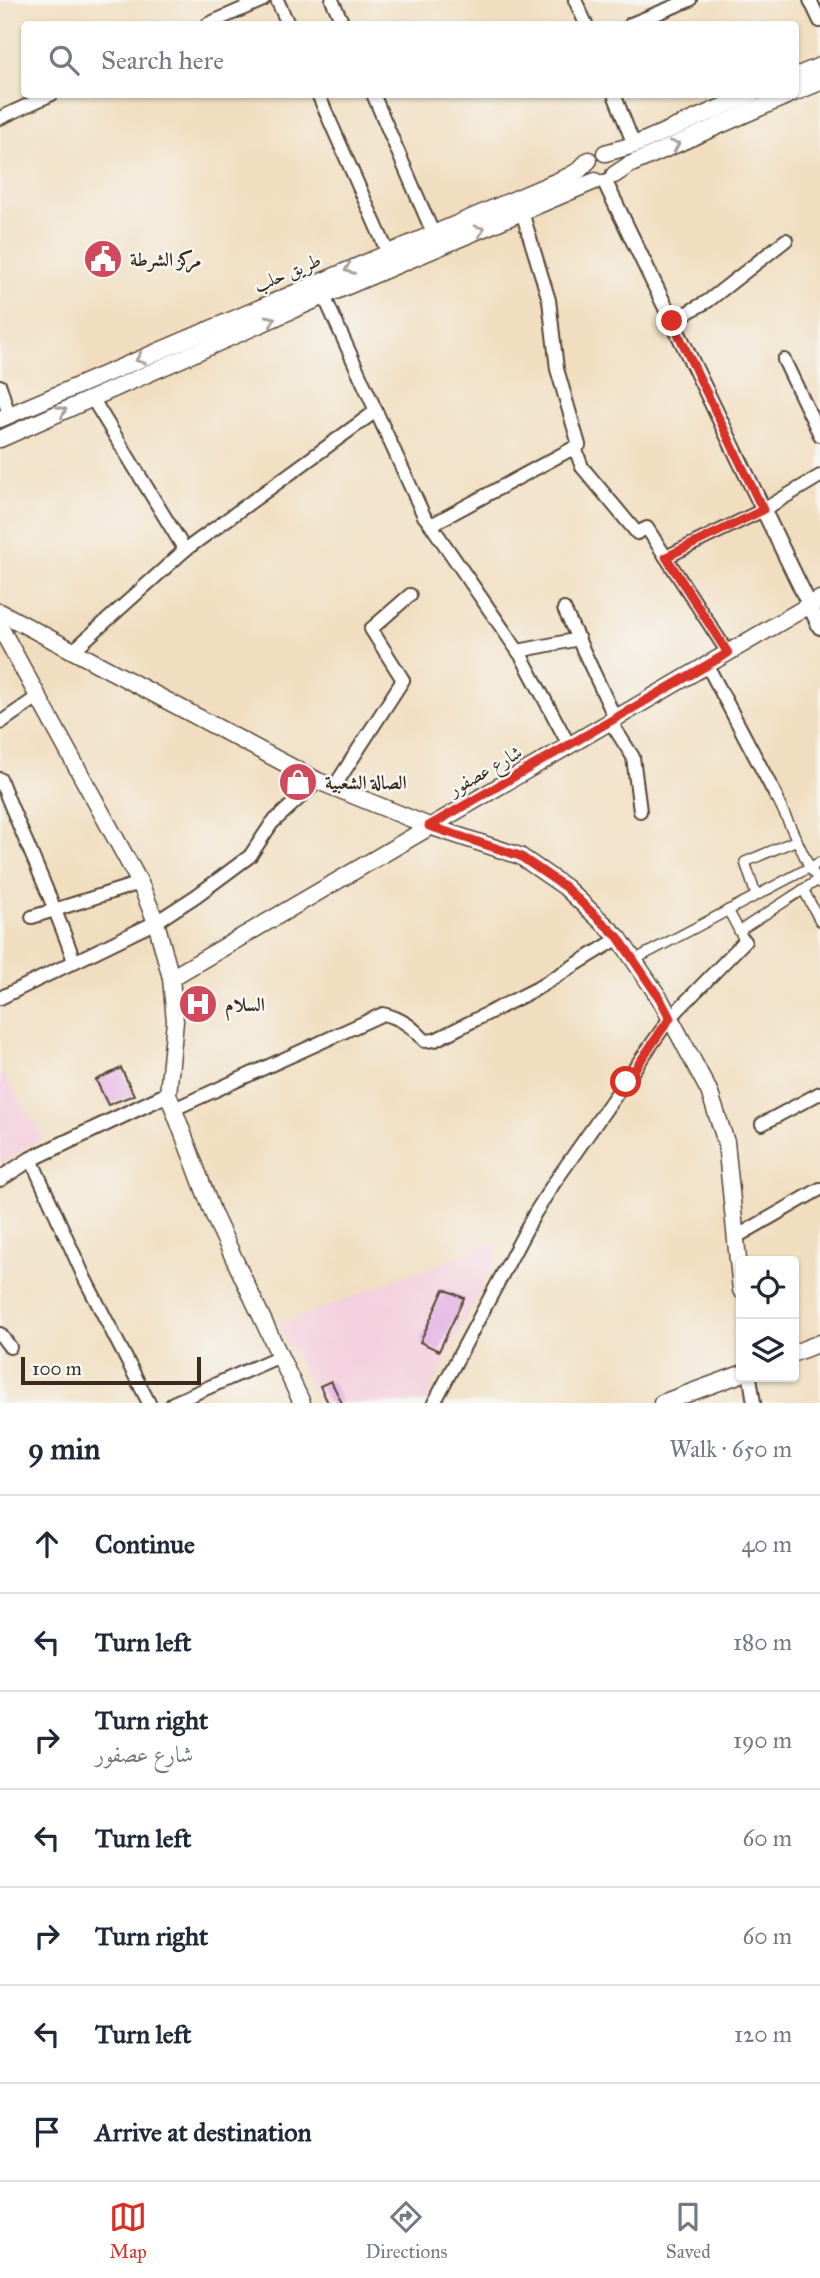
<!DOCTYPE html>
<meta charset="utf-8">
<style>
:root{--surface:#fff;--page:#f2f2f3;--text:#1f2937;--muted:#747a83;--line:#e0e1e3;--accent:#d93025}
body{margin:0;font-family:"IM FELL Great Primer",Amiri,serif;background:var(--page);color:var(--text)}
.controls{position:absolute;right:21px;bottom:21px;display:grid;overflow:hidden;border-radius:7px;box-shadow:0 2px 5px #0004}
.controls button{width:63px;height:63px;display:grid;place-items:center;padding:0;border:0;border-bottom:2px solid var(--line);background:var(--surface);color:var(--text);font:35px sans-serif}
.scale{position:absolute;left:21px;bottom:18px;width:180px;box-sizing:border-box;padding-left:7px;border:4px solid #3b2a1e;border-top:0;font-size:19px;line-height:24px;white-space:nowrap;color:#3b2a1e;-webkit-text-stroke:5px #f6f6f2;paint-order:stroke}
.stop{position:absolute;width:21px;height:21px;margin:-16px;border:5px solid #d93025;border-radius:50%;background:#fff}
.stop.end{background:#d93025;border-color:#fff;box-shadow:0 2px 7px #0008}
.list{margin:0;padding:0;list-style:none}
h2{display:flex;justify-content:space-between;align-items:center;height:91px;margin:0;padding:0 28px;font-size:30px}
h2 small{font-size:23px;font-weight:400;color:var(--muted)}
.list li{display:grid;grid-template-columns:46px 1fr auto;gap:21px;align-items:center;box-sizing:border-box;height:98px;padding:0 28px;border-top:2px solid var(--line)}
.list b{display:block;font-size:26px;white-space:nowrap}
.list p{margin:0;font-size:23px;white-space:nowrap;color:var(--muted)}
.list em{font-size:23px;font-style:normal;color:var(--muted)}
.icon{flex:none;width:38px;height:38px;fill:none;stroke:currentColor;stroke-width:2;stroke-linecap:round;stroke-linejoin:round}
.map{position:relative;flex:none;width:820px;height:1403px;overflow:hidden}
.search{position:absolute;background:var(--surface);box-shadow:0 2px 5px #0004;left:21px;right:21px;top:21px;height:77px;display:flex;align-items:center;gap:18px;box-sizing:border-box;padding:0 24px;border-radius:7px;color:var(--muted);font-size:26px}
.sheet{height:777px;background:var(--surface)}
nav{display:flex;justify-content:space-around;align-items:center;box-sizing:border-box;height:98px;border-top:2px solid var(--line);background:var(--surface);font-size:19px;color:var(--muted)}
nav a{display:grid;justify-items:center;gap:4px}
nav .on{color:var(--accent)}
.map>svg:first-child{display:block}
.built{fill:#f4cfdd}
.building{fill:#e3abe3}
.lines{fill:none;stroke-linecap:round;stroke-linejoin:round}
.pedestrian-casing{stroke:#564536;stroke-width:12}
.minor-casing{stroke:#564536;stroke-width:16}
.tertiary-casing{stroke:#564536;stroke-width:18}
.secondary-casing{stroke:#564536;stroke-width:19}
.pedestrian{stroke:#fff;stroke-width:9}
.minor{stroke:#fff;stroke-width:12}
.tertiary{stroke:#fff;stroke-width:14}
.secondary{stroke:#fff;stroke-width:16}
.oneway{stroke:#a79f9a}
.route{stroke:#d93025;stroke-width:9}
.labels{text-anchor:middle;stroke-width:5;stroke-linejoin:round;paint-order:stroke}
.poi-label{font-size:19px;font-weight:bold;fill:#3b2a1e;stroke:#f6f6f2;text-anchor:start}
.street-label{font-size:19px;fill:#3b2a1e;stroke:#f6f6f2}
</style>
<div class="map">
<svg width="820" height="1403" viewBox="0 0 820 1403">
<rect width="100%" height="100%" fill="#f6f6f2"/>
<filter id="ink" filterUnits="userSpaceOnUse"><feTurbulence type="fractalNoise" baseFrequency=".0143" numOctaves="2"/><feDisplacementMap in="SourceGraphic" scale="14" xChannelSelector="R" yChannelSelector="G"/><feConvolveMatrix kernelMatrix="1 2 1 2 8 2 1 2 1" color-interpolation-filters="sRGB"/></filter>
<filter id="wash" filterUnits="userSpaceOnUse"><feTurbulence type="fractalNoise" baseFrequency=".00686" numOctaves="4" result="noise"/><feDisplacementMap in="SourceGraphic" scale="28" xChannelSelector="R" yChannelSelector="G"/><feGaussianBlur stdDeviation="1.57" result="paint"/><feColorMatrix in="noise" values="0 0 0 0 0 0 0 0 0 0 0 0 0 0 0 0 0 1.4 0 .05"/><feComposite in="paint" operator="in"/></filter>
<g filter="url(#wash)">
<rect width="100%" height="100%" fill="#f1dec0"/>
<g class="built">
<polygon points="0,1069 44,1137 0,1165"/>
<polygon points="496,1241 501,1246 425,1403 320,1403 279,1325"/>
</g>
<g id="blocks">
<g class="building">
<polygon points="121,1068 134,1095 108,1105 96,1080"/>
<polygon points="444,1289 464,1298 439,1351 420,1342"/>
<polygon points="331,1381 342,1403 328,1403 320,1386"/>
</g>
</g>
</g>
<g filter="url(#ink)">
<use href="#blocks" fill-opacity="0" stroke="#564536" stroke-width="2"/>
<g class="lines">
<defs>
<g id="pedestrian">
<polyline points="776,796 809,866 820,883"/>
<polyline points="803,889 820,921"/>
<polyline points="756,895 745,862 797,840"/>
<polyline points="728,910 742,936"/>
<polyline points="739,931 818,880"/>
<polyline points="634,960 820,862"/>
</g>
<g id="minor">
<polyline points="277,0 288,24"/>
<polyline points="332,0 343,24"/>
<polyline points="575,0 586,24"/>
<polyline points="810,0 820,21"/>
<polyline points="208,24 263,0"/>
<polyline points="631,24 690,0"/>
<polyline points="318,94 388,253"/>
<polyline points="373,94 433,233"/>
<polyline points="614,94 634,145"/>
<polyline points="0,118 52,94"/>
<polyline points="672,321 708,301 786,240"/>
<polyline points="784,360 820,435"/>
<polyline points="0,386 9,415"/>
<polyline points="92,398 185,550"/>
<polyline points="376,411 424,516 431,525 579,445 557,369 549,300 522,212"/>
<polyline points="575,448 582,467 637,533 647,528 728,653"/>
<polyline points="431,525 522,657 569,745"/>
<polyline points="666,557 763,510 820,476"/>
<polyline points="564,609 615,718"/>
<polyline points="74,650 185,550 376,411 324,296"/>
<polyline points="518,651 579,639"/>
<polyline points="707,665 776,796"/>
<polyline points="610,721 633,757 640,811"/>
<polyline points="0,723 39,696"/>
<path d="M0,779C24,840 53,899 74,961"/>
<polyline points="334,787 403,680 371,629 410,595"/>
<polyline points="32,917 140,883"/>
<polyline points="0,998 156,922 196,896 250,856 272,823 318,781"/>
<path d="M174,1109L383,1014C401,1018 413,1027 425,1041L435,1040L536,989L619,938"/>
<polyline points="762,1124 820,1093"/>
<polyline points="31,1159 85,1279 149,1403"/>
<polyline points="736,1237 820,1189"/>
<polyline points="0,1334 10,1347"/>
<polyline points="750,1377 754,1403"/>
<polyline points="173,1403 280,1356"/>
<polyline points="434,1403 535,1213 554,1183 670,1018 745,941"/>
</g>
<g id="tertiary">
<polyline points="605,182 820,627"/>
<polyline points="0,1179 31,1159 168,1094"/>
</g>
<g id="secondary">
<polyline points="796,76 820,66"/>
<polyline points="796,92 820,82"/>
<polyline points="605,153 634,145 752,94"/>
<polyline points="614,175 629,165 791,94"/>
<polyline points="0,419 569,176 578,171 589,160"/>
<polyline points="0,439 324,296 595,181"/>
<polyline points="0,612 318,781 429,826 520,856 565,887 619,938 660,999 709,1091 726,1142 741,1290"/>
<polyline points="0,627 140,883 156,922 171,978 175,1021 168,1094 214,1216 302,1403"/>
<polyline points="171,978 820,599"/>
<polyline points="794,1353 820,1343"/>
<polyline points="662,1403 741,1374"/>
</g>
</defs>
<use href="#pedestrian" class="pedestrian-casing"/>
<use href="#minor" class="minor-casing"/>
<use href="#tertiary" class="tertiary-casing"/>
<use href="#secondary" class="secondary-casing"/>
<use href="#pedestrian" class="pedestrian"/>
<use href="#minor" class="minor"/>
<use href="#tertiary" class="tertiary"/>
<use href="#secondary" class="secondary"/>
</g>
<defs><path id="oneway-chevron" d="M-2-3.5L2.5 0L-2 3.5" fill="none" stroke-width="1.6" stroke-linecap="round" stroke-linejoin="round" transform="scale(1.75)"/></defs>
<g class="oneway">
<use href="#oneway-chevron" transform="translate(675 145) rotate(-24)"/>
<use href="#oneway-chevron" transform="translate(480 230) rotate(-23)"/>
<use href="#oneway-chevron" transform="translate(349 269) rotate(158)"/>
<use href="#oneway-chevron" transform="translate(271 320) rotate(-24)"/>
<use href="#oneway-chevron" transform="translate(140 359) rotate(157)"/>
<use href="#oneway-chevron" transform="translate(62 411) rotate(-24)"/>
</g>
</g>
<g class="lines" filter="url(#ink)">
<polyline class="route" points="626,1082 670,1018 660,999 618,937 565,887 520,856 429,826 728,653 666,557 763,510 672,321"/>
</g>
<defs>
<symbol id="civic-disc" viewBox="-11 -11 22 22"><circle r="9.5" fill="#d1495b" stroke="#f6f6f2"/><path d="M-.6-6.5H3V-4.5H.6V-3L4-1V1h2V6H-6V1h2V-1L-.6-3ZM-1.2 2.5V6h2.4V2.5Z" fill="#fff"/></symbol>
<symbol id="shop-disc" viewBox="-11 -11 22 22"><circle r="9.5" fill="#d1495b" stroke="#f6f6f2"/><path d="M-5-2.5h2.3a2.7 3.5 0 0 1 5.4 0H5L5.5 6h-11ZM-1.5-2.5h3a1.5 2.3 0 0 0-3 0Z" fill="#fff"/></symbol>
<symbol id="hospital-disc" viewBox="-11 -11 22 22"><circle r="9.5" fill="#d1495b" stroke="#f6f6f2"/><path d="M-5-5h3v3.5h4V-5h3V5h-3V1.5h-4V5h-3Z" fill="#fff"/></symbol>
</defs>
<g fill-rule="evenodd">
<use href="#civic-disc" x="81" y="237" width="44" height="44"/>
<use href="#shop-disc" x="276" y="760" width="44" height="44"/>
<use href="#hospital-disc" x="176" y="982" width="44" height="44"/>
</g>
<g class="labels">
<g class="poi-label">
<text x="130" y="266">مركز الشرطة</text>
<text x="325" y="789">الصالة الشعبية</text>
<text x="225" y="1011">السلام</text>
</g>
<g class="street-label">
<text transform="translate(287 272) rotate(-23)" y="7">طريق حلب</text>
<text transform="translate(485 770) rotate(-30)" y="7">شارع عصفور</text>
</g>
</g>
</svg>
<div class="controls">
<button><svg class="icon" aria-label="locate" viewBox="0 0 24 24"><circle cx="12" cy="12" r="6"/><path d="M12 2v4M12 18v4M2 12h4M18 12h4"/></svg></button>
<button><svg class="icon" aria-label="layers" viewBox="0 0 24 24"><path d="M12 4l9 5-9 5-9-5zM3 14l9 5 9-5"/></svg></button>
</div>
<div class="scale">100 m</div>
<div class="stop" style="left:626px;top:1082px"></div>
<div class="stop end" style="left:672px;top:321px"></div>
<div class="search"><svg class="icon" aria-label="search" viewBox="0 0 24 24"><circle cx="10" cy="10" r="6"/><path d="M15 15l6 6"/></svg>Search here</div>
</div>
<section class="sheet">
<h2>9 min<small>Walk · 650 m</small></h2>
<ul class="list">
<li><svg class="icon" aria-label="ahead" viewBox="0 0 24 24"><path d="M12 20V5M6 11l6-6 6 6"/></svg><div><b>Continue</b></div><em>40 m</em></li>
<li><svg class="icon" aria-label="left" viewBox="0 0 24 24"><path d="M17 20v-9H6M10 6l-5 5 5 5"/></svg><div><b>Turn left</b></div><em>180 m</em></li>
<li><svg class="icon" aria-label="right" viewBox="0 0 24 24"><path d="M7 20v-9h11M14 6l5 5-5 5"/></svg><div><b>Turn right</b><p>شارع عصفور</p></div><em>190 m</em></li>
<li><svg class="icon" aria-label="left" viewBox="0 0 24 24"><path d="M17 20v-9H6M10 6l-5 5 5 5"/></svg><div><b>Turn left</b></div><em>60 m</em></li>
<li><svg class="icon" aria-label="right" viewBox="0 0 24 24"><path d="M7 20v-9h11M14 6l5 5-5 5"/></svg><div><b>Turn right</b></div><em>60 m</em></li>
<li><svg class="icon" aria-label="left" viewBox="0 0 24 24"><path d="M17 20v-9H6M10 6l-5 5 5 5"/></svg><div><b>Turn left</b></div><em>120 m</em></li>
<li><svg class="icon" aria-label="arrive" viewBox="0 0 24 24"><path d="M6 21V4h12l-3 4 3 4H6"/></svg><div><b>Arrive at destination</b></div></li>
</ul>
</section>
<nav>
<a class="on"><svg class="icon" aria-label="map" viewBox="0 0 24 24"><path d="M3 6l6-2 6 2 6-2v14l-6 2-6-2-6 2zM9 4v14M15 6v14"/></svg>Map</a>
<a><svg class="icon" aria-label="directions" viewBox="0 0 24 24"><path d="M12 3l9 9-9 9-9-9zM9 14v-3h6M13 9l2 2-2 2"/></svg>Directions</a>
<a><svg class="icon" aria-label="saved" viewBox="0 0 24 24"><path d="M7 4h10v16l-5-4-5 4z"/></svg>Saved</a>
</nav>
